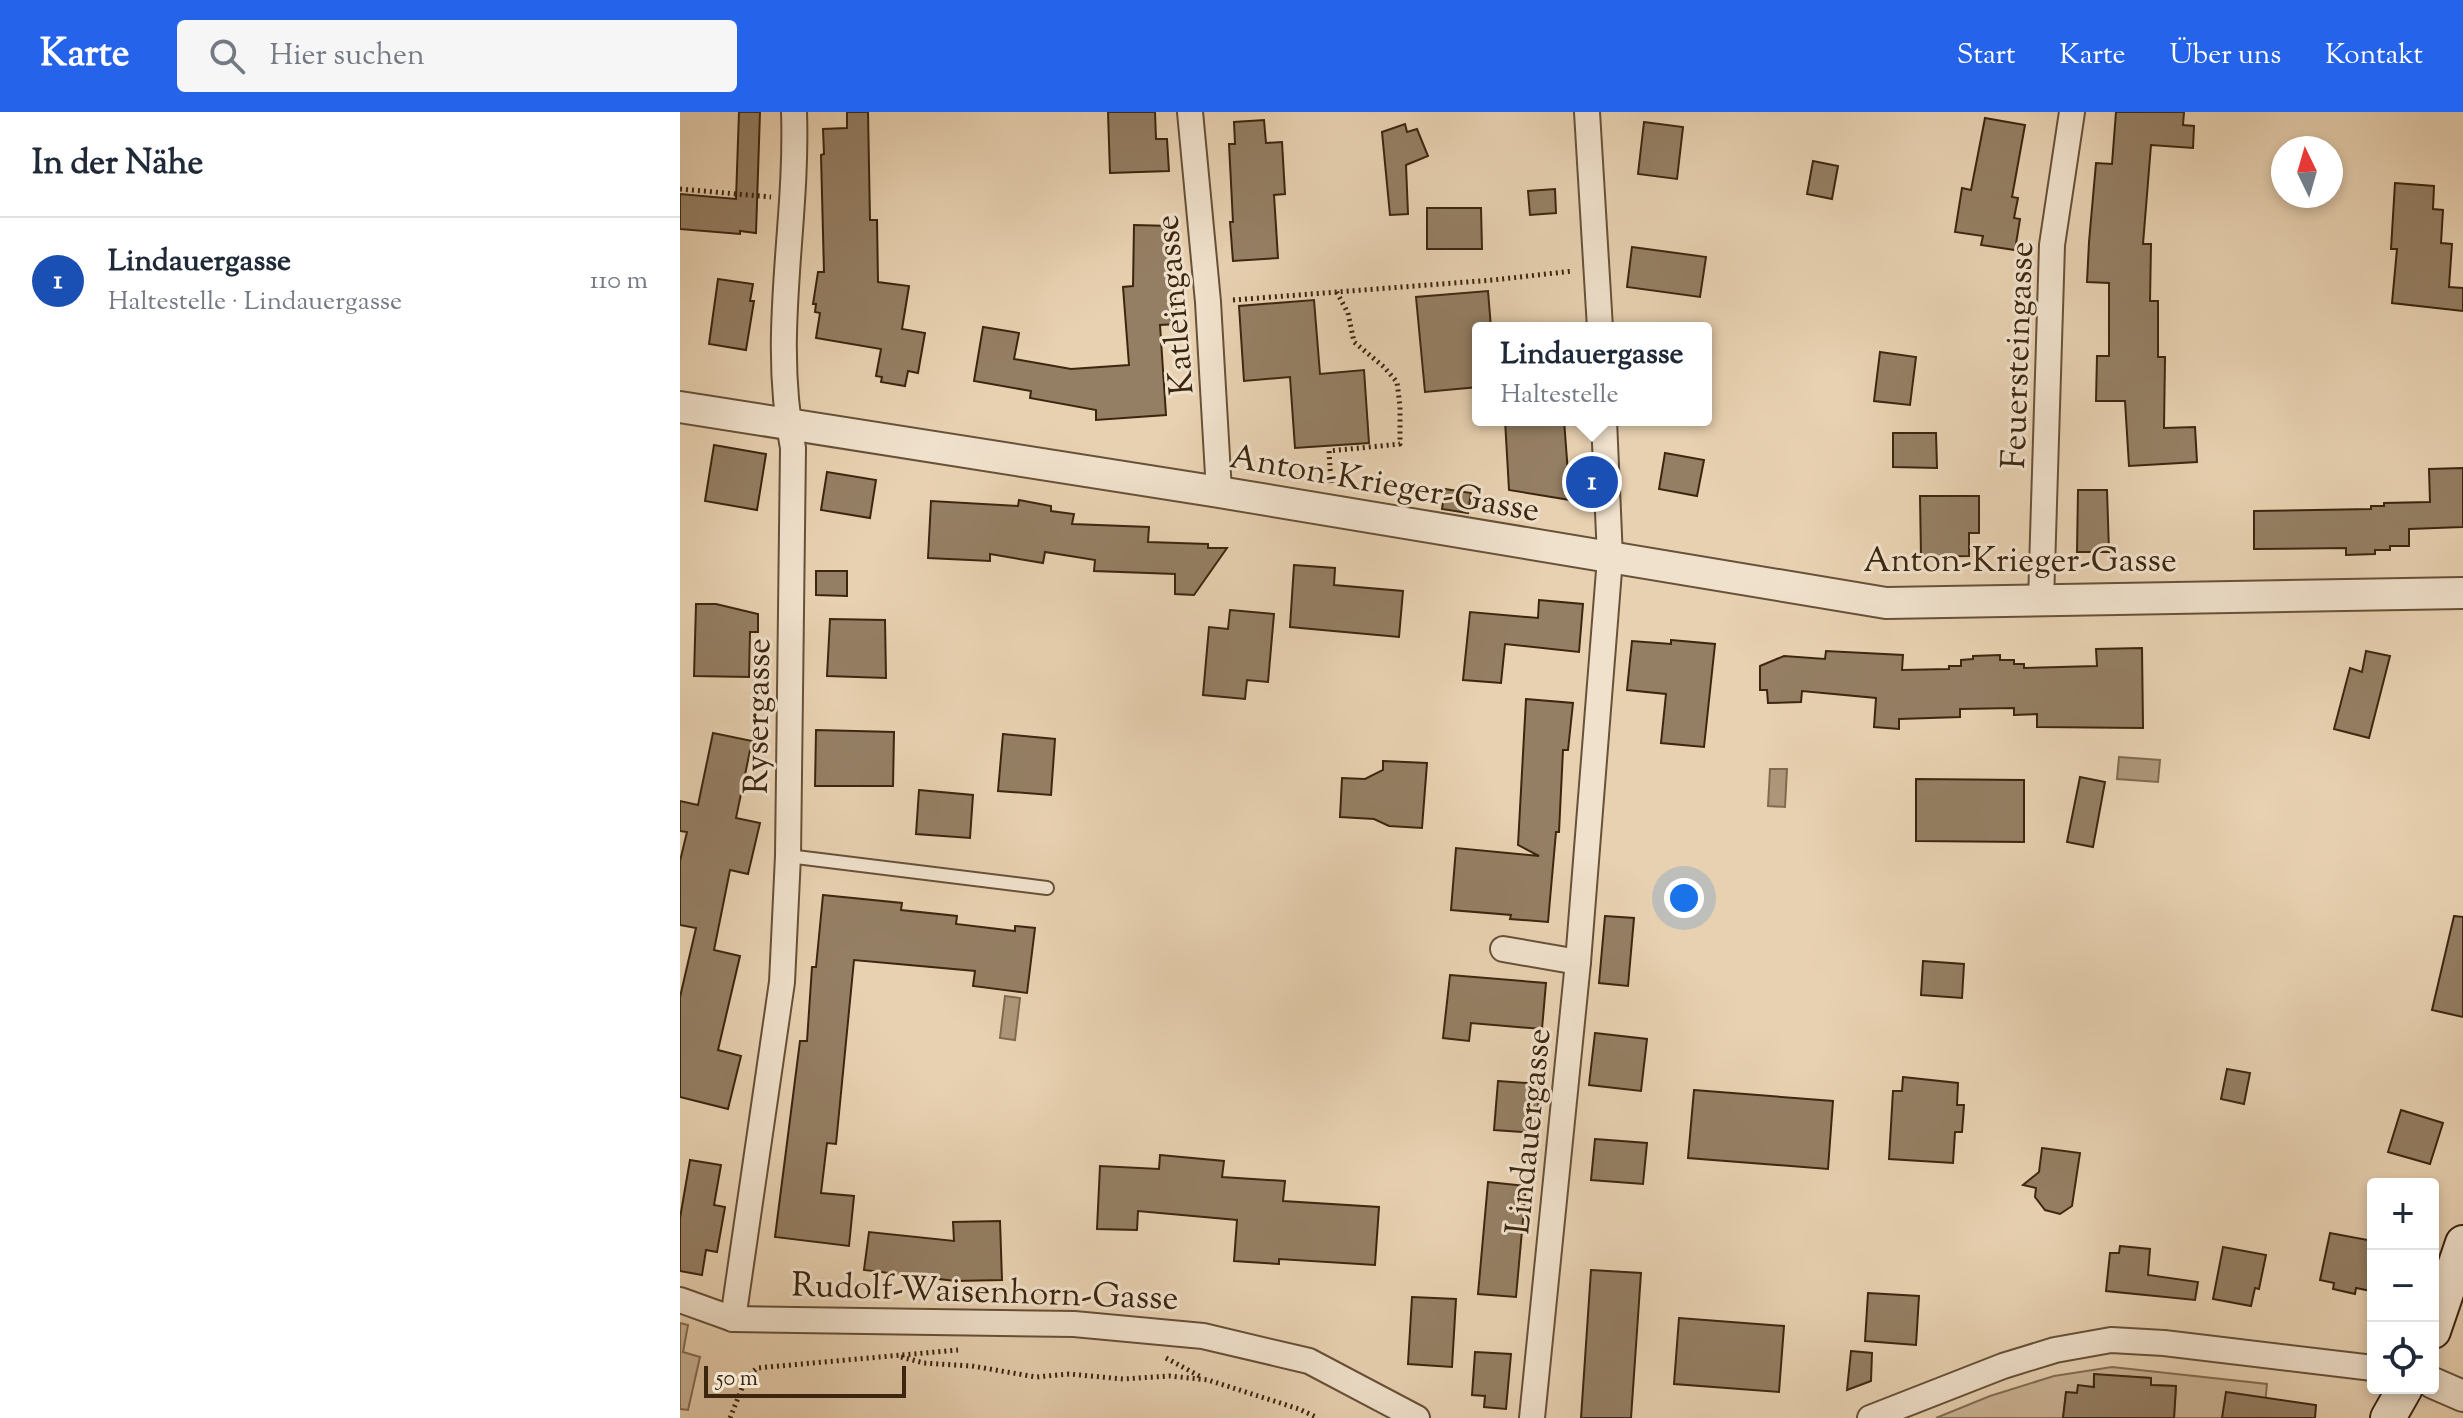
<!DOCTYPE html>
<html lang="de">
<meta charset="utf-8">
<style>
:root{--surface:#fff;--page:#f6f6f7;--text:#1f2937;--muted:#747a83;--line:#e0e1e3;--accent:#2563eb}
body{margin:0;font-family:"Sorts Mill Goudy",serif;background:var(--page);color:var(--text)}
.controls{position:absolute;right:24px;bottom:24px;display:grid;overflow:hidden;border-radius:8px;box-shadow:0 4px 12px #0003}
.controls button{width:72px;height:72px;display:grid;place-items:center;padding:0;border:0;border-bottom:2px solid var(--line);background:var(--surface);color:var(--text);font:40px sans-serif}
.compass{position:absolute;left:1591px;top:24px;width:72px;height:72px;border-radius:50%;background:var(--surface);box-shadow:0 4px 12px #0003;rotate:355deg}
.scale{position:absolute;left:24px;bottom:20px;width:202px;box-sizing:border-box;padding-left:8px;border:4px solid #3c2610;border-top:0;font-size:22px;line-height:28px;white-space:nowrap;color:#3c2610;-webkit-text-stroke:6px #f0e1cc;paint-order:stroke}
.you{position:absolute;left:1004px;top:786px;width:28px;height:28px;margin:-20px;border:6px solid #fff;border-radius:50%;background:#1a73e8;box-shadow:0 0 0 12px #1a73e833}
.badge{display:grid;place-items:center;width:52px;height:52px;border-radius:50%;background:var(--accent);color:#fff;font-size:26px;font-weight:700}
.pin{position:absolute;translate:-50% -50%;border:4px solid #fff;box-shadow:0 2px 8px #0006}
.popup{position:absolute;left:792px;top:210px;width:240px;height:104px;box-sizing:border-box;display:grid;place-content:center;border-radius:8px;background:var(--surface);filter:drop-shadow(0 2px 6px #0005);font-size:26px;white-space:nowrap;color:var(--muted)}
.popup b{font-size:30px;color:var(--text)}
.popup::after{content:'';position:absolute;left:50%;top:100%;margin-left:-16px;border:16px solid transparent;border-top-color:var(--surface)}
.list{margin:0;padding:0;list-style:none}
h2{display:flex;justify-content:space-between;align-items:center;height:104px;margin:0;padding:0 32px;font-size:34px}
h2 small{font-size:26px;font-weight:400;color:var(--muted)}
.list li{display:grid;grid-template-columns:52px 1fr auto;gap:24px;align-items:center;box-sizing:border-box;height:128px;padding:0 32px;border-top:2px solid var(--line)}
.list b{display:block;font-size:30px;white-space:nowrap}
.list p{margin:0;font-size:26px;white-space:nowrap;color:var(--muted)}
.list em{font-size:26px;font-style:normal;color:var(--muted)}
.icon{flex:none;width:44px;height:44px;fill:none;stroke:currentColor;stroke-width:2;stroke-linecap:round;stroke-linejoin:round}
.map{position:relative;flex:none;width:1783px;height:1306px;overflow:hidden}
header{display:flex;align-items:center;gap:48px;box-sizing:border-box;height:112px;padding:0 40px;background:var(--accent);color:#fff}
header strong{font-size:38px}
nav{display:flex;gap:44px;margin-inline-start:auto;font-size:28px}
.search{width:560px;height:72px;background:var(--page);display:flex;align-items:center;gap:20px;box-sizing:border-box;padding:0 28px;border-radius:8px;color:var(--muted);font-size:30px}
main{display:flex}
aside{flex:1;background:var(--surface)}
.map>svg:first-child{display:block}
.green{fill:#cbb496;stroke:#846d53;stroke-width:2}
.water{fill:#ae977a;stroke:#806a50;stroke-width:2}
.building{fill:#957f64;stroke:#3c2610;stroke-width:2}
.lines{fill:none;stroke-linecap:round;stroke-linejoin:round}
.service-casing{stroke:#675138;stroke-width:16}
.minor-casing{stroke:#675138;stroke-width:28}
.tertiary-casing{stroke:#675138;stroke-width:34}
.secondary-casing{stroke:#3c2610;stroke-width:38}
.path{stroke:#3c2610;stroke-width:5;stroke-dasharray:2 4;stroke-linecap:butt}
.service{stroke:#f0e1cc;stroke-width:12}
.minor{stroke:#f0e1cc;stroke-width:24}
.tertiary{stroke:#f0e1cc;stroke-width:30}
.secondary{stroke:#f0e1cc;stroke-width:34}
.labels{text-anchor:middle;stroke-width:6;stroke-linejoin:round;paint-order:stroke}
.street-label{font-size:34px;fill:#3c2610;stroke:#f0e1cc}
</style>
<header>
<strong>Karte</strong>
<div class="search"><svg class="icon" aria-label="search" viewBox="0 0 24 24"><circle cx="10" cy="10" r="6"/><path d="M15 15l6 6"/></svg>Hier suchen</div>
<nav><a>Start</a><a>Karte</a><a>Über uns</a><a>Kontakt</a></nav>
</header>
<main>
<aside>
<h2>In der Nähe<small></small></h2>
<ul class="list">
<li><span class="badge" style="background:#1a4fb4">1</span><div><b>Lindauergasse</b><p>Haltestelle · Lindauergasse</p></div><em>110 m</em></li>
</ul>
</aside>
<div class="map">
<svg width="1783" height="1306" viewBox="0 0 1783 1306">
<rect width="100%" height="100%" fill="#e8d1b1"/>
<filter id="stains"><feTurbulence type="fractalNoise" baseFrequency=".0025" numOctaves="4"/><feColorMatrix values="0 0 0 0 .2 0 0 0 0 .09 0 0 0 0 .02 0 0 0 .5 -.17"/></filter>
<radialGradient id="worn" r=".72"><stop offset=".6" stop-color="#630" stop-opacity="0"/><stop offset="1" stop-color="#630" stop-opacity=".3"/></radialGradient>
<g class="green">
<polygon points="0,1211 8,1213 3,1240 20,1245 8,1298 0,1297"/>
<polygon points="1432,1255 1587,1272 1585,1292 1542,1306 1494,1306 1496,1274 1471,1273 1471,1266 1414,1263 1413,1283 1398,1274 1397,1281 1386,1280 1383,1306 1256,1306 1310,1284 1374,1264"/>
</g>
<g class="water">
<polygon points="1439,645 1480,648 1478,670 1437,667"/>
<polygon points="1090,657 1107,657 1105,695 1088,694"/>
<polygon points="325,884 340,886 335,928 320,926"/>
</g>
<g class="building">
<polygon points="59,0 80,0 76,121 60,119 60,122 0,117 0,82 56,87"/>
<polygon points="167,0 188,0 190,108 197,108 198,170 229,174 222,217 245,221 238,261 228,259 225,274 201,270 202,265 196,264 201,237 136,226 140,201 135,200 136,192 133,192 138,160 144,160 141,43 144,42 143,17 167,16"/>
<polygon points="428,0 475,0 476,27 487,27 489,59 430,61"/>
<polygon points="1436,0 1504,0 1503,13 1514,14 1513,36 1471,33 1463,132 1471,132 1470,189 1478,189 1478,245 1485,245 1484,316 1515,315 1517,350 1449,354 1445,289 1416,289 1417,244 1429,244 1429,171 1407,170 1409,130 1416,51 1432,52"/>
<polygon points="1305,6 1345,13 1332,85 1338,86 1334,106 1340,107 1335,138 1301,133 1303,124 1275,120 1282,76 1291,78"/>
<polygon points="584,8 586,31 602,30 605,82 594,83 598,146 553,149 550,110 553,110 549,32 555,32 554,10"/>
<polygon points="964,10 1003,15 997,67 958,62"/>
<polygon points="725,12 727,20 737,17 748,44 726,53 728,102 710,103 702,20"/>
<polygon points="1133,49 1158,54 1152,87 1127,82"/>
<polygon points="1715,71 1754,74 1753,97 1763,98 1761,131 1772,132 1769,175 1783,176 1783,199 1712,191 1717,137 1711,137"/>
<polygon points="875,77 876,101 850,103 848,79"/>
<polygon points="747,96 801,96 802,137 747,137"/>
<polygon points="454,113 492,114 491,171 494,171 497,212 480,213 486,303 416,308 416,298 350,286 351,279 294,269 303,215 339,221 334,247 391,257 449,253 443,175 453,174"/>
<polygon points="952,135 1026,145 1020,185 947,175"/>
<polygon points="38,167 73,172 70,189 74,189 66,238 29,232"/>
<polygon points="808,179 811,216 798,216 798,275 745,280 736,185"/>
<polygon points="634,188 640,262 684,258 689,331 615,336 610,265 564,269 559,194"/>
<polygon points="1200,240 1236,245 1230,293 1194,289"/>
<polygon points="825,308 884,308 890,388 829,378"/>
<polygon points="1213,321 1256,321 1257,356 1213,355"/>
<polygon points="34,333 86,342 77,398 25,389"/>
<polygon points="985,341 1024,348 1017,384 979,377"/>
<polygon points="1783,356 1783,415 1729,417 1729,434 1710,434 1710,438 1695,438 1695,442 1666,443 1666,436 1574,437 1574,399 1691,397 1691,394 1704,394 1704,391 1750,390 1749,357"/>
<polygon points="147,360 196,368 190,406 141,398"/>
<polygon points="765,377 791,381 788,401 762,397"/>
<polygon points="1398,378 1427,378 1429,440 1397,440"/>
<polygon points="1240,384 1299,384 1299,421 1289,421 1289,444 1241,445"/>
<polygon points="339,388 371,394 371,399 394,402 392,412 469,415 468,430 528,432 528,436 547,436 514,483 495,482 495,462 414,459 415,448 365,440 363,451 310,442 310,449 248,446 251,389 338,394"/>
<polygon points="614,453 655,456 654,473 723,479 719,525 610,515"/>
<polygon points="136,459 167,459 167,484 136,483"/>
<polygon points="859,488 903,492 899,540 825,532 821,571 783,568 790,500 858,506"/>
<polygon points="16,492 36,492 78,502 78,520 70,520 69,565 14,564"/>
<polygon points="550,498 594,502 588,570 567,568 565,587 523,583 529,515 548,517"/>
<polygon points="150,507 205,508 206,566 147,564"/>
<polygon points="991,528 1035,532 1024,635 981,631 986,582 947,578 952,529 991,532"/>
<polygon points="1462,536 1463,616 1357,615 1357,602 1334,603 1334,596 1280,597 1280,605 1219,607 1219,617 1194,615 1196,586 1122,579 1121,590 1088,591 1087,578 1080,578 1080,554 1104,544 1145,547 1146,539 1223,543 1222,558 1269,557 1269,554 1281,554 1281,548 1293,547 1293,544 1320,543 1320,548 1334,548 1334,552 1344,552 1344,556 1417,554 1416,537"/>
<polygon points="1686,539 1710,544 1689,626 1654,617 1670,556 1682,560"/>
<polygon points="846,587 893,591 888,638 883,638 879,720 876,720 868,810 830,807 831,803 771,798 776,736 859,744 838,733"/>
<polygon points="136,618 214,620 213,674 135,674"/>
<polygon points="33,621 72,629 56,706 80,711 68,762 50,758 34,838 60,844 38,938 61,944 48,997 0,985 0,885 16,816 0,813 0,749 7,720 0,719 0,689 18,693"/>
<polygon points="323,622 375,627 371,683 318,679"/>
<polygon points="703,649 747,651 742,716 709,714 694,707 660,705 662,666 685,667 703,658"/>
<polygon points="1400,665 1425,670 1413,735 1387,730"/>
<polygon points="1236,667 1344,668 1344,730 1236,729"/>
<polygon points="239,678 293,683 290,726 236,722"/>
<polygon points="143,783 222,791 221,798 277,804 276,812 335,819 335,814 355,816 347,881 293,874 295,859 174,848 156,1032 147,1031 141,1081 174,1084 169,1134 95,1125 120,929 127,929 132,855 136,855"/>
<polygon points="925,804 954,806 948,874 919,871"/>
<polygon points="1774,804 1783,805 1783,905 1752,898"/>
<polygon points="1243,849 1284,852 1282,886 1241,883"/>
<polygon points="770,863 866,871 862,917 791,911 789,929 763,926"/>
<polygon points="915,921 967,927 961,979 909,973"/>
<polygon points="1547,957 1570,961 1564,992 1541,987"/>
<polygon points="1223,965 1278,971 1277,993 1284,993 1282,1020 1275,1020 1273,1051 1209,1047 1213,979 1222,979"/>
<polygon points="818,969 860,972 856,1021 814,1018"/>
<polygon points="1014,978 1153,989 1148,1057 1008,1046"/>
<polygon points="1721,998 1763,1011 1750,1052 1708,1040"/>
<polygon points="915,1027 967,1031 963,1072 911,1068"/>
<polygon points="1362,1036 1400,1041 1392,1094 1380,1102 1365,1098 1355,1085 1356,1076 1343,1073 1359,1060"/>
<polygon points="480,1043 544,1049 542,1065 605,1069 603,1089 699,1095 695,1153 599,1147 599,1152 554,1149 557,1108 458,1099 457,1118 417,1117 420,1054 479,1057"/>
<polygon points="10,1048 41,1053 34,1093 45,1095 37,1140 26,1138 22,1163 0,1159 0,1106"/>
<polygon points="808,1070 846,1074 836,1185 798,1182"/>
<polygon points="320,1109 322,1168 275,1169 184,1158 189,1120 274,1129 273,1110"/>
<polygon points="1650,1121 1693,1129 1691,1179 1676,1176 1675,1182 1653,1177 1654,1171 1640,1168"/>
<polygon points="1440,1134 1470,1137 1468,1163 1518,1170 1515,1188 1426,1179 1430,1141 1439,1141"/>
<polygon points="1543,1135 1586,1143 1579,1177 1575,1176 1571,1194 1533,1187"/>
<polygon points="911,1158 961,1161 951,1306 901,1306"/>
<polygon points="1188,1181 1239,1184 1236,1233 1185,1229"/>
<polygon points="732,1185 776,1187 772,1255 728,1252"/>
<polygon points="999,1206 1104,1214 1099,1280 994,1272"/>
<polygon points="1171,1239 1192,1241 1191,1269 1167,1278"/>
<polygon points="795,1240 831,1242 826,1297 804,1295 805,1284 792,1283"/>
<polygon points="1414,1262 1471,1266 1471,1273 1496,1274 1494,1306 1383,1306 1386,1280 1397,1281 1398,1273 1414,1275"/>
<polygon points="1546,1280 1636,1293 1635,1306 1542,1306"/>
</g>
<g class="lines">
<defs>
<polyline id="service" points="108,744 367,776"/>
<g id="minor">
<polyline points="510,0 528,190 539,380"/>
<polyline points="907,0 920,216"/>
<polyline points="1361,489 1372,133 1392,0"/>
<polyline points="823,837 898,850"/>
<polyline points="0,1188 53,1207 394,1212 523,1224 629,1249 737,1306"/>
<path d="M53,1207L102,870L108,744L113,336C90,222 118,114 114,0"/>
<polyline points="852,1306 898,850 930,446 924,308"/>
<polyline points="1190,1306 1323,1254 1375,1238 1431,1228 1484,1231 1693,1256"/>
</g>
<g id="tertiary">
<polyline points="0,295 539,380 1206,491 1783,481"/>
<polyline points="1753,1271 1783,1284"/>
</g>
<g id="secondary">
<polyline points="1753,1219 1783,1131"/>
<polyline points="1708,1306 1725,1276"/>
</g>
</defs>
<use href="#service" class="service-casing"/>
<use href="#minor" class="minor-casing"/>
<use href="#tertiary" class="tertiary-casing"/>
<use href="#secondary" class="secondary-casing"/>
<g class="path">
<polyline points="0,77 91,85"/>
<polyline points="553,188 813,168 893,159"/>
<polyline points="651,371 649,339 720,332 720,294 717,270 704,255 674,230 668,201 656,179"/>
<polyline points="221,1245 244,1251 292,1254 356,1265 389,1262 443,1267 490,1264 528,1268 619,1297 638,1306"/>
<polyline points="486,1246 523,1266"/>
<polyline points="50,1306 66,1266 77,1256 278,1238"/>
</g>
<use href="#service" class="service"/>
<use href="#minor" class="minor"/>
<use href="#tertiary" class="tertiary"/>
<use href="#secondary" class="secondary"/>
</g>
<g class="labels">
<g class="street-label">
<text transform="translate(493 193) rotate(-95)" y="12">Katleingasse</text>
<text transform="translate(1336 243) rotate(-88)" y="12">Feuersteingasse</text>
<text transform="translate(705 370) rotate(10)" y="12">Anton-Krieger-Gasse</text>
<text x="1340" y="459">Anton-Krieger-Gasse</text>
<text transform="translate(76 604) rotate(-89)" y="12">Rysergasse</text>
<text transform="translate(847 1019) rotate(-84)" y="12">Lindauergasse</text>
<text transform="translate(305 1178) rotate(2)" y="12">Rudolf-Waisenhorn-Gasse</text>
</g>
</g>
<rect width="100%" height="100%" filter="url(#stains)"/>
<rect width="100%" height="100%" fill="url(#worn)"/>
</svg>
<div class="controls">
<button>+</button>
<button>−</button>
<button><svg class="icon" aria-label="locate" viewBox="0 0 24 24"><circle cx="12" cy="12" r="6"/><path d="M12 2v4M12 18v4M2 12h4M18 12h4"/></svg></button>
</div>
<svg class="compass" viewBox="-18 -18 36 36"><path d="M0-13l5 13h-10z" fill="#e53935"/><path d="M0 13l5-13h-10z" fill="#747a83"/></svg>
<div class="scale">50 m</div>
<div class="you"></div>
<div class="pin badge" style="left:912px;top:370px;background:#1a4fb4">1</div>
<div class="popup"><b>Lindauergasse</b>Haltestelle</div>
</div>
</main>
